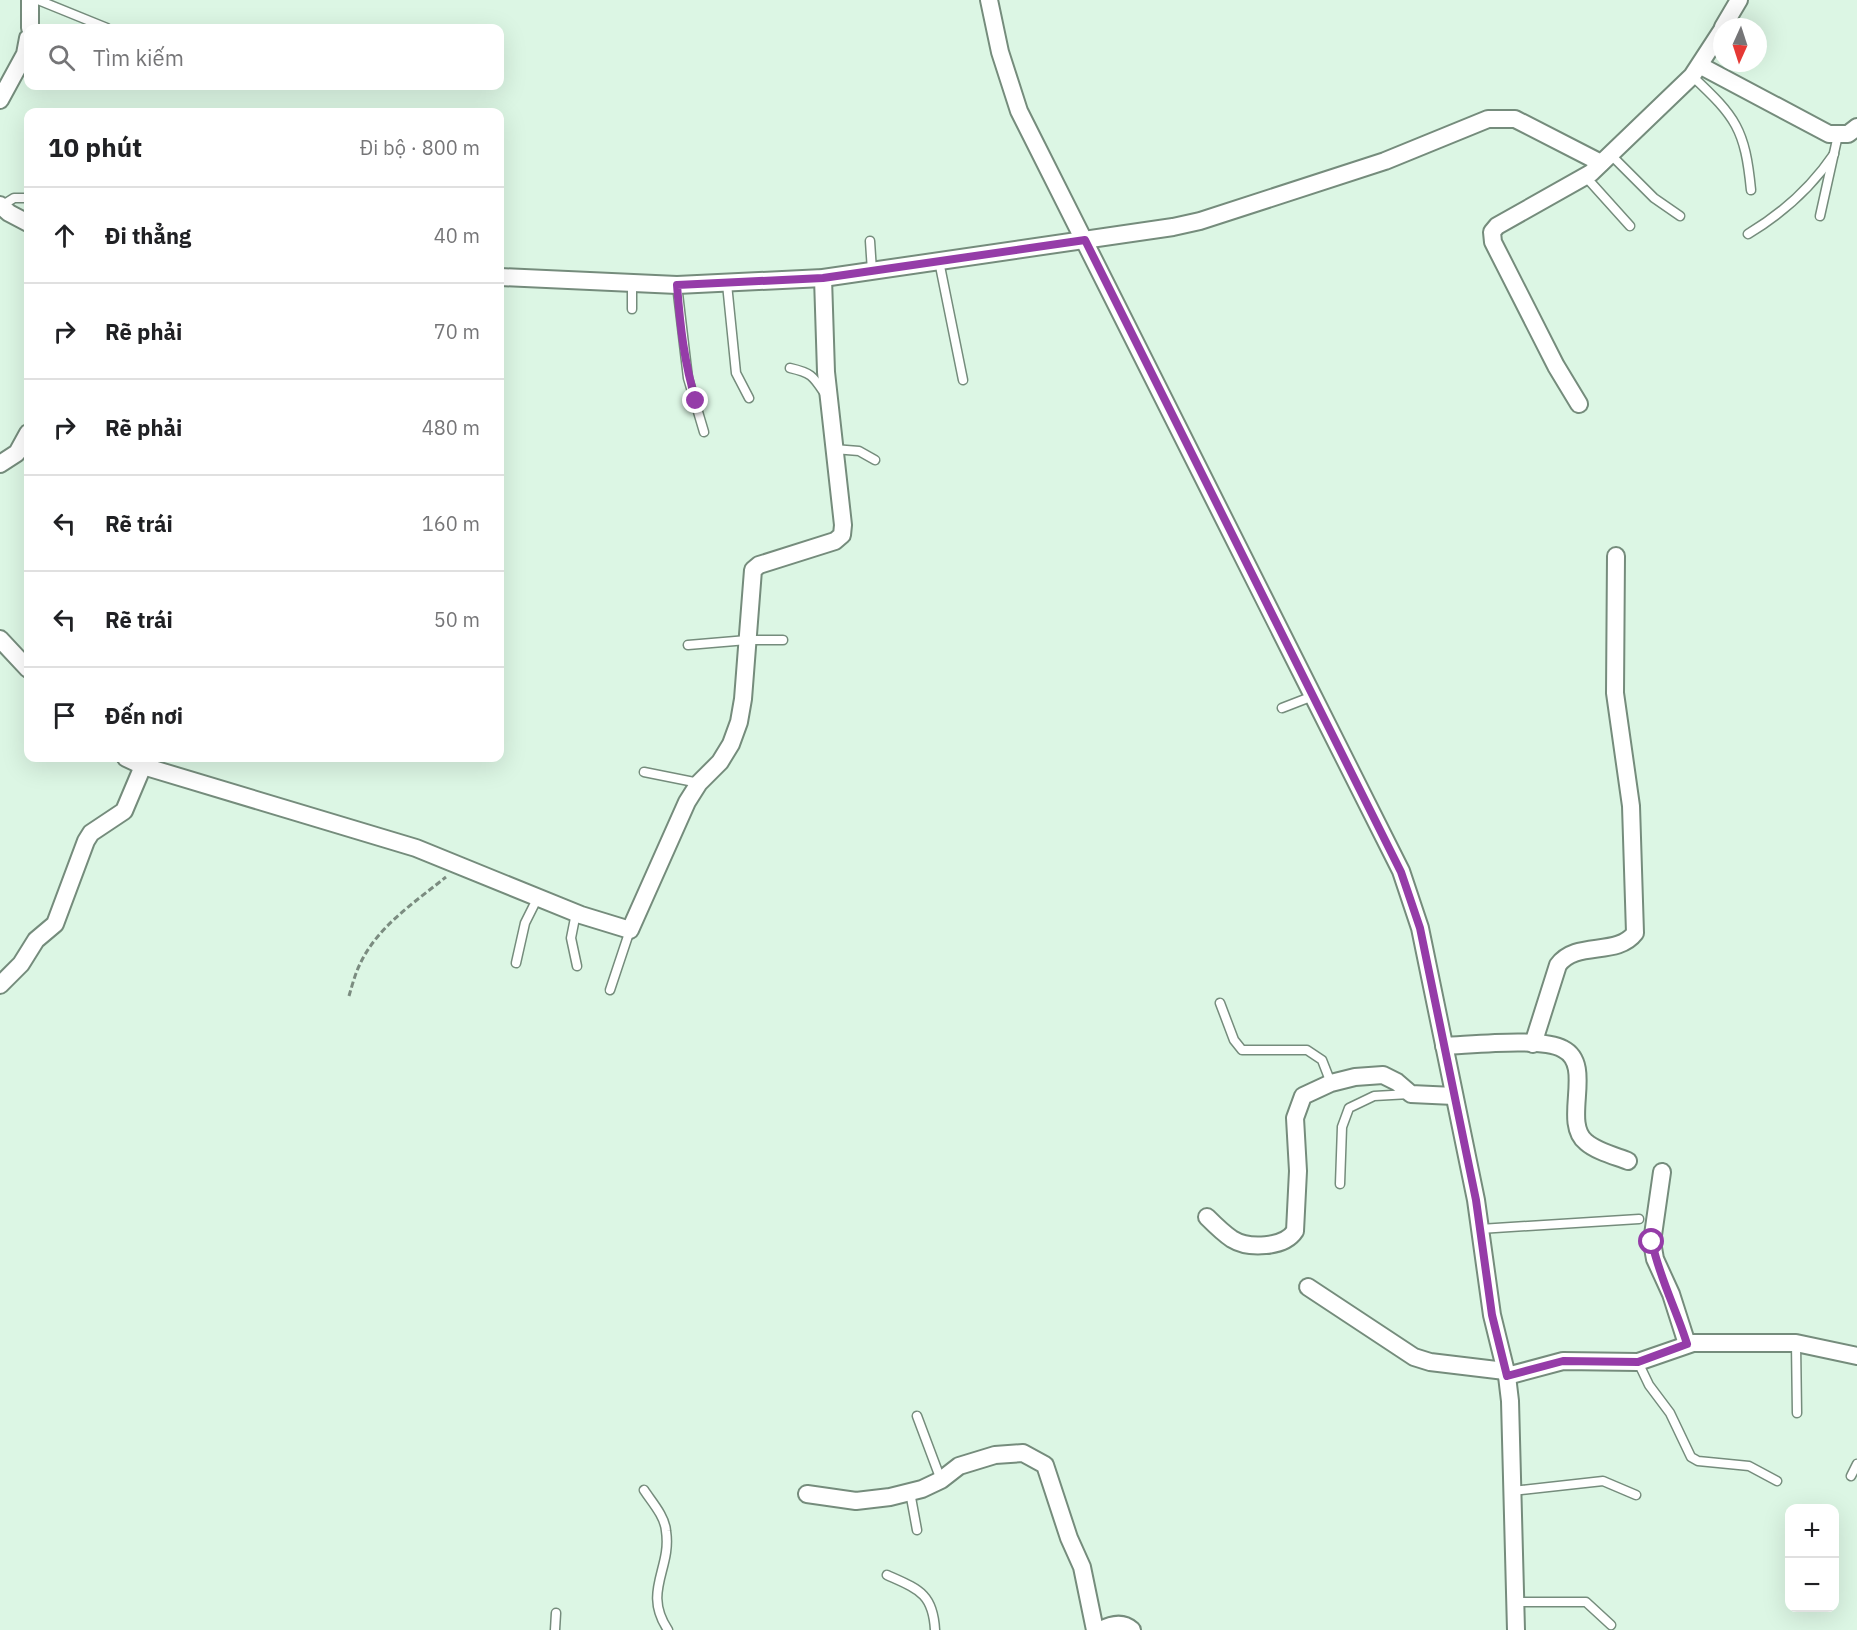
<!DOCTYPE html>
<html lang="vi">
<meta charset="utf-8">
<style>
:root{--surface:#fff;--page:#f6f6f6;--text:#202124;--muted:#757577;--line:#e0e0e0}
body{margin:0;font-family:"IBM Plex Sans",sans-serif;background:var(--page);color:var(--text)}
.controls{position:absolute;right:18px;bottom:18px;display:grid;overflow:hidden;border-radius:12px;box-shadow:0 6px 24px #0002}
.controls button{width:54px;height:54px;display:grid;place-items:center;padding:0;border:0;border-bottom:2px solid var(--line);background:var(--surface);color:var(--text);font:30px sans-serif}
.compass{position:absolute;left:1713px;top:18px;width:54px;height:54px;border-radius:50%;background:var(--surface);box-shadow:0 6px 24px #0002;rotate:183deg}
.stop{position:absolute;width:18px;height:18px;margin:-14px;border:4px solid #953ca8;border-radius:50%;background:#fff}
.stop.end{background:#953ca8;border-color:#fff;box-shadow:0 2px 6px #0008}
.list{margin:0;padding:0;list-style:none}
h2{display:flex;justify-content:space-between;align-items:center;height:78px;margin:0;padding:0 24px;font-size:26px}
h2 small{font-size:20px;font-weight:400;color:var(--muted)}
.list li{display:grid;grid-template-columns:39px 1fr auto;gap:18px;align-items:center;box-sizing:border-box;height:96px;padding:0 24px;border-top:2px solid var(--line)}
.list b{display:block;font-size:22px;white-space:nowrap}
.list em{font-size:20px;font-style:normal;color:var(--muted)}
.icon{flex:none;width:33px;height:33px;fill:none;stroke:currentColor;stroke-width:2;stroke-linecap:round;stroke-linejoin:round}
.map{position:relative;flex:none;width:1857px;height:1630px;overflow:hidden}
.search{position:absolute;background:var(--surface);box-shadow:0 6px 24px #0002;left:24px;top:24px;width:480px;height:66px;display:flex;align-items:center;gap:15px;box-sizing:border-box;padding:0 21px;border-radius:12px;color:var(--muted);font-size:22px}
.panel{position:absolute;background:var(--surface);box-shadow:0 6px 24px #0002;left:24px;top:108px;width:480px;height:654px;border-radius:12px}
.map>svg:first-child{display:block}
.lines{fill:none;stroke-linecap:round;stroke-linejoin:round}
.service-casing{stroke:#758c7c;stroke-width:11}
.minor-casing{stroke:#758c7c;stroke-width:20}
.path{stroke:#7b8c80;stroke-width:3;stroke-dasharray:6 3;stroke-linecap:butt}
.service{stroke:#fff;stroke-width:8}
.minor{stroke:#fff;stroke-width:16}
.route{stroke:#953ca8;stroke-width:8}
</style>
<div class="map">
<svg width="1857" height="1630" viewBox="0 0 1857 1630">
<rect width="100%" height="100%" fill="#dcf6e4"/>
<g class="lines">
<defs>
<g id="service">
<polyline points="38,0 107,28"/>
<path d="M1692,76C1736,117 1745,129 1751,190"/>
<polyline points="1610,154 1654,198 1680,216"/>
<polyline points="1585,176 1630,226"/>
<polyline points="1,206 14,198 28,198"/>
<polyline points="1820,216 1838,135"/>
<path d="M1748,234C1783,213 1811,188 1834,154"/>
<polyline points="870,241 872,271"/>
<polyline points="939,261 963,380"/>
<polyline points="632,283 632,309"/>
<polyline points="727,284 736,373 749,398"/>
<polyline points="677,285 688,378 704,432"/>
<path d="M790,368C812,373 813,376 825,394"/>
<polyline points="834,449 859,451 875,460"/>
<polyline points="688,645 747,640 783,640"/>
<polyline points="1282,708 1313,696"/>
<polyline points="644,772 699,783"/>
<polyline points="576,913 571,938 577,966"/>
<polyline points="516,963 525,923 538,897"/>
<polyline points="610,990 630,930"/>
<polyline points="1220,1003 1234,1040 1242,1050 1307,1050 1322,1060 1331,1083"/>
<polyline points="1340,1184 1342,1127 1349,1108 1374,1096 1410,1094"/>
<polyline points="1480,1229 1639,1219"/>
<polyline points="1796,1343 1797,1413"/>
<polyline points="1638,1362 1649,1385 1670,1413 1691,1457 1698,1461 1749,1466 1777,1481"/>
<polyline points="917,1416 941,1480"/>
<polyline points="1851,1476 1857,1464"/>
<path d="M644,1490C651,1501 665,1516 666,1531C672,1569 642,1591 668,1630"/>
<polyline points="1512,1491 1603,1481 1636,1495"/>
<polyline points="910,1492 917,1530"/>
<path d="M887,1575C918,1589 933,1593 935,1630"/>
<polyline points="1516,1602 1586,1602 1611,1625"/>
<polyline points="555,1630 556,1613"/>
</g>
<g id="minor">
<polyline points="30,0 30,28"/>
<polyline points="989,0 1000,52 1019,111 1401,871 1420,928 1476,1200 1492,1315 1507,1376 1510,1401 1516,1630"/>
<polyline points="1723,27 1739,0"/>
<polyline points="1701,66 1829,134 1848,134 1857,127"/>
<polyline points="0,100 25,54 28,38"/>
<polyline points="0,205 9,213 28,223"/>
<polyline points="500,277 677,285 823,278 1173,227 1200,221 1385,161 1488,119 1515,119 1601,163"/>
<polyline points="1579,404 1556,366 1493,242 1492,232 1497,226 1591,173 1692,76 1722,30"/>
<polyline points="0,464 17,453 28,433"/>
<polyline points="0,639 28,669"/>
<polyline points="126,758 143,766 416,848 581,915 630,930 687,802 699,783 720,762 731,744 739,722 743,699 753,570 759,565 835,541 842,535 843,525 826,372 823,278"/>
<polyline points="0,985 21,964 36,940 55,924 86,841 91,833 124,811 143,766"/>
<path d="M1533,1044L1558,965C1576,940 1617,957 1635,933L1631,806L1615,693L1616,556"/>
<path d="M1444,1046C1471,1045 1542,1037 1563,1049C1595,1065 1561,1122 1586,1142C1596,1151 1615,1156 1628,1161"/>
<polyline points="1662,1172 1652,1242 1655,1259 1671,1294 1687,1344"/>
<path d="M1207,1217C1215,1225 1223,1233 1232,1239C1248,1249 1284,1248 1295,1231L1298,1171L1295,1118L1303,1096L1331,1083L1355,1077L1383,1075L1397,1082L1411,1094L1454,1096"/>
<polyline points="1308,1287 1414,1357 1430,1362 1505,1371"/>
<polyline points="1507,1376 1563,1361 1638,1362 1693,1343 1796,1343 1857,1356"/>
<polyline points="807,1494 856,1501 890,1497 922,1489 941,1480 959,1466 995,1455 1023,1453 1045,1465 1069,1538 1082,1567 1095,1630"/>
<path d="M1101,1630C1112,1624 1123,1622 1132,1630"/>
</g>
</defs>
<use href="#service" class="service-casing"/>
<use href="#minor" class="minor-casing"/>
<path class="path" d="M349,996C352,986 355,974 360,964C377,927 415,902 446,877"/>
<use href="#service" class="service"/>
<use href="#minor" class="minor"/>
</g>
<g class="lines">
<path class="route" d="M696,401C684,363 680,324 677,285L823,278L1085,240L1401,872L1420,928L1476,1200L1492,1315L1507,1376L1563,1361L1638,1362L1687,1344C1677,1311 1659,1277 1652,1242"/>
</g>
</svg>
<div class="controls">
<button>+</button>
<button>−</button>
</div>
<svg class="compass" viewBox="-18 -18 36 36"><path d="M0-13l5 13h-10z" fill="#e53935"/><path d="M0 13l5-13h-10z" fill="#757577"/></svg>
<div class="stop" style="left:1652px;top:1242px"></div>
<div class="stop end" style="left:696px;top:401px"></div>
<div class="search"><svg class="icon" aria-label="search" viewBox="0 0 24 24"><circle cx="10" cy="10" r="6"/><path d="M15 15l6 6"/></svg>Tìm kiếm</div>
<section class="panel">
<h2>10 phút<small>Đi bộ · 800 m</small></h2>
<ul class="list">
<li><svg class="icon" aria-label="ahead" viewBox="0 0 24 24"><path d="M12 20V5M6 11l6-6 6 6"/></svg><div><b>Đi thẳng</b></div><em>40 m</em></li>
<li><svg class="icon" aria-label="right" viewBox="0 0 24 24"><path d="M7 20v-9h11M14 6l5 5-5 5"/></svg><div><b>Rẽ phải</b></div><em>70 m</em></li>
<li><svg class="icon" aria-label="right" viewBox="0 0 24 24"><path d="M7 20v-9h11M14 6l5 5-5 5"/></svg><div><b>Rẽ phải</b></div><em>480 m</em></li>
<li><svg class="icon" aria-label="left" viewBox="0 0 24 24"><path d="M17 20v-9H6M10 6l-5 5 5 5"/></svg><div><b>Rẽ trái</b></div><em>160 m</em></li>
<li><svg class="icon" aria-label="left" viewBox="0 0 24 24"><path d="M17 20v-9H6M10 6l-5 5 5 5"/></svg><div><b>Rẽ trái</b></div><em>50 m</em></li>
<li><svg class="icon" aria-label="arrive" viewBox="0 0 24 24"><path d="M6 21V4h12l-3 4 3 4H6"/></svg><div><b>Đến nơi</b></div></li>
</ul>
</section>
</div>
